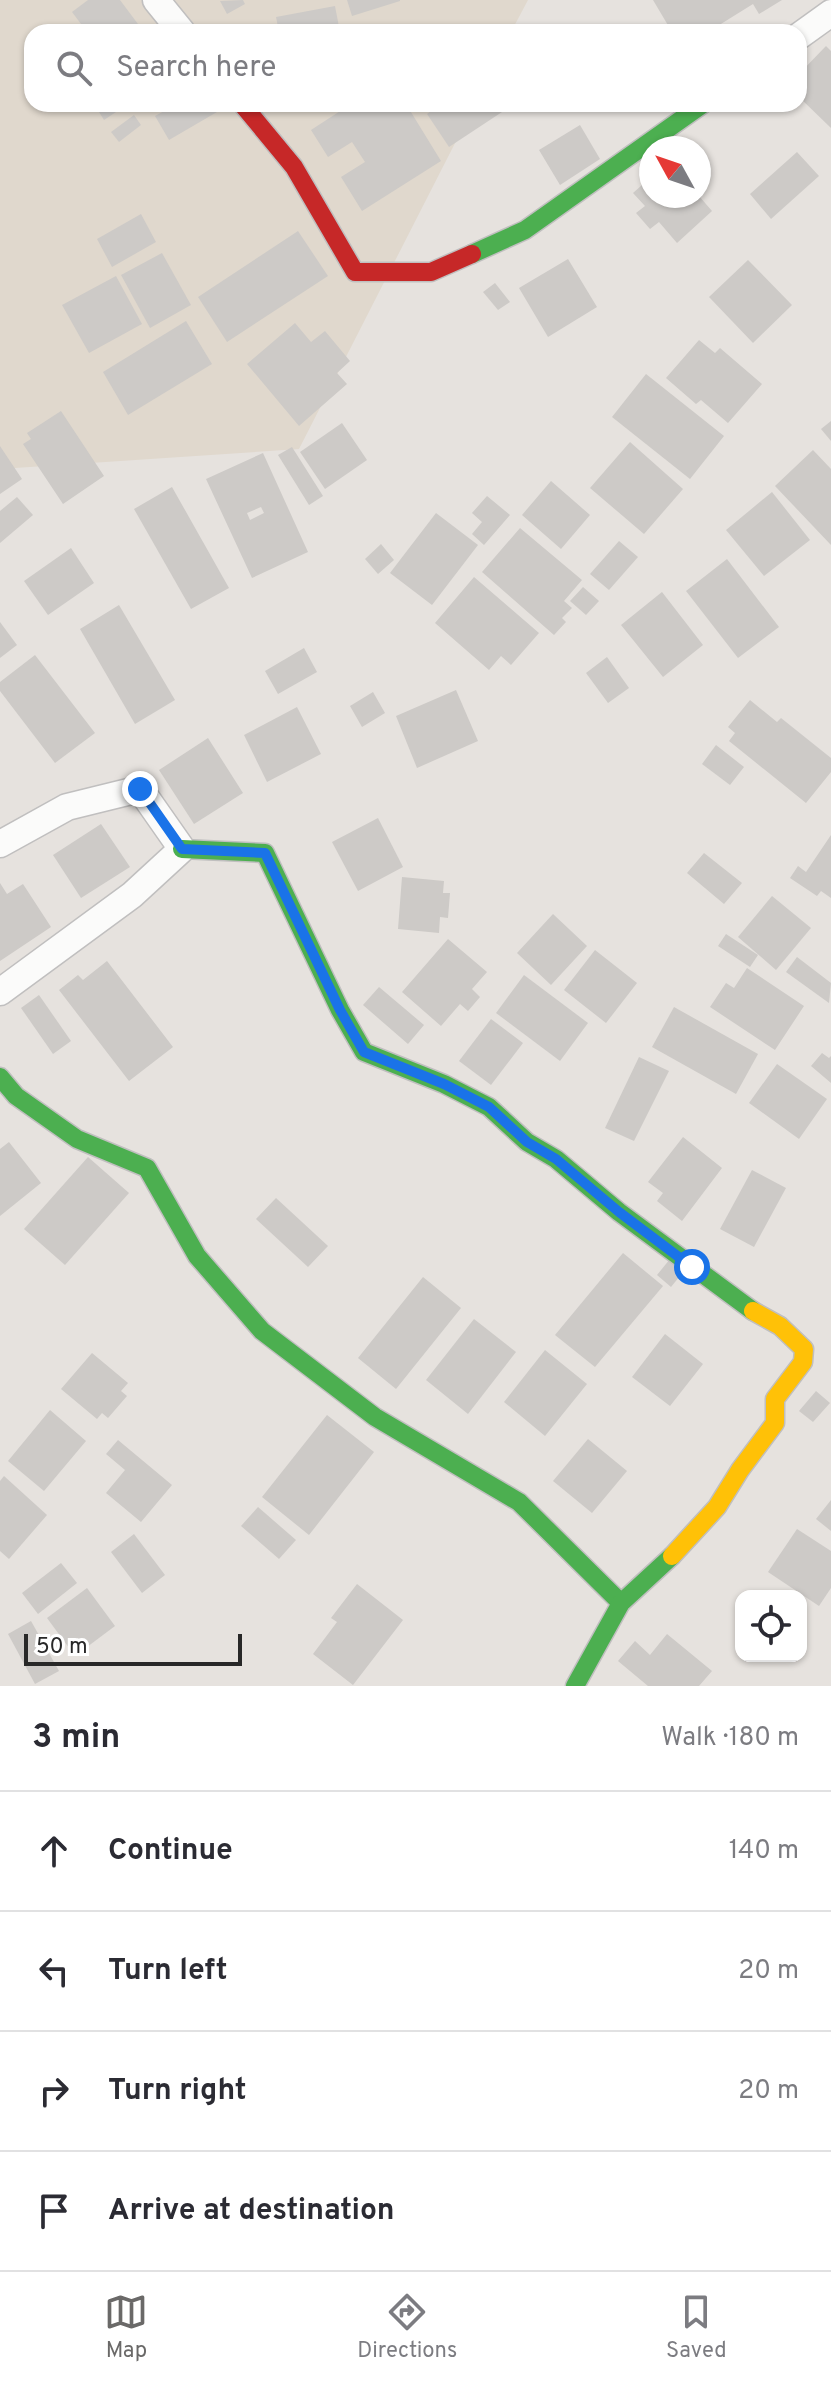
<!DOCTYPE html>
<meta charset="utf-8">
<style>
:root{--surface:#fff;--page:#f7f7f7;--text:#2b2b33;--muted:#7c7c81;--line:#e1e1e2;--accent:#6a6968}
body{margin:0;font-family:Overpass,sans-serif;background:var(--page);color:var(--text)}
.controls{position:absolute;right:24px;bottom:24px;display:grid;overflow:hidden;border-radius:16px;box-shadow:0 2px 6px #0004}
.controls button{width:72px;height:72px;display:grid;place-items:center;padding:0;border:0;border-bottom:2px solid var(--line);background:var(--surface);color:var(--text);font:40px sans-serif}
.compass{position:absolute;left:639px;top:136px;width:72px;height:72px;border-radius:50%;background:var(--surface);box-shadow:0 2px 6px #0004;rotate:310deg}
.scale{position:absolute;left:24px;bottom:20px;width:218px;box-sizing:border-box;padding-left:8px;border:4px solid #282828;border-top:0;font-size:22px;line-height:28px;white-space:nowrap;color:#282828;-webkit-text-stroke:6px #fff;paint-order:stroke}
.stop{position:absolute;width:24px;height:24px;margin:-18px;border:6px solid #1a73e8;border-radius:50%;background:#fff}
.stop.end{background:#1a73e8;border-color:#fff;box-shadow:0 2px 8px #0008}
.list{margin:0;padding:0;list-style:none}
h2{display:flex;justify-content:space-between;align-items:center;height:104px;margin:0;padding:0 32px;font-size:34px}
h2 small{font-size:26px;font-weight:400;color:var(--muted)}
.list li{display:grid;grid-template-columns:52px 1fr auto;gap:24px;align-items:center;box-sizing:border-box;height:120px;padding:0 32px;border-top:2px solid var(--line)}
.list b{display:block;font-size:30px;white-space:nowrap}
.list em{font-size:26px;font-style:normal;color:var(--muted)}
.icon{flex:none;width:44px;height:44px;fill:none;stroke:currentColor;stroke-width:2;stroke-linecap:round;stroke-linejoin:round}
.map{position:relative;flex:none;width:831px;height:1686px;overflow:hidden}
.search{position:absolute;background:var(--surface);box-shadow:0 2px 6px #0004;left:24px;right:24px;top:24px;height:88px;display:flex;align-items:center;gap:20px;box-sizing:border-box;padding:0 28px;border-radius:24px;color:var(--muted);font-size:30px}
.sheet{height:584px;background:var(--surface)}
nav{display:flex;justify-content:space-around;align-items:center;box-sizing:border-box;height:112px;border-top:2px solid var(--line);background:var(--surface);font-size:22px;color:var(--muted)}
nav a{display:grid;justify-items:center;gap:4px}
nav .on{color:var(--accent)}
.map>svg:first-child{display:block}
.education{fill:#e0d8cd}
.building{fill:#cdcac7;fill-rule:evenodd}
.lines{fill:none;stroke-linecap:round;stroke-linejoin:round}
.street-casing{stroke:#c0bfbf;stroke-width:29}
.fast-casing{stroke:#c0bfbf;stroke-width:21}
.slow-casing{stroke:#c0bfbf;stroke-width:21}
.jam-casing{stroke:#c0bfbf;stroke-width:21}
.street{stroke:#fbfbfa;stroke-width:26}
.fast{stroke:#4caf50;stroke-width:18}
.slow{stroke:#ffc107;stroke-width:18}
.jam{stroke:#c62828;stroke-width:18}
.route{stroke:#1a73e8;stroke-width:10}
</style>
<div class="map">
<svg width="831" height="1686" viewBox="0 0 831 1686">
<rect width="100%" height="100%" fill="#e6e2de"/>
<polygon class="education" points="0,0 528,0 511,32 32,32 32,104 475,104 299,449 0,469"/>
<g class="building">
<polygon points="88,0 120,0 144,32 87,32 72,12"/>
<polygon points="243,0 245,4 227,14 220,1"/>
<polygon points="347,0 400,0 400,1 352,16"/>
<polygon points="653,0 782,0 759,14 753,4 708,32 672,32"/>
<polygon points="335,6 340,32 279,32 276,17"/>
<polygon points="826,46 831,51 831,128 799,97 799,74"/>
<polygon points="94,104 128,104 104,120"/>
<polygon points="177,104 213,104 217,112 169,140 155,116"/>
<polygon points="351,104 406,104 441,161 362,211 341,177 365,162 352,142 328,157 311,130"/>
<polygon points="441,104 514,104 449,147 427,114"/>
<polygon points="134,115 141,125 119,142 111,132"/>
<polygon points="580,125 600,159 560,185 539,150"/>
<polygon points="797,152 819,176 771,219 750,194"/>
<polygon points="651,177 651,196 699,196 712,211 677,243 659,222 650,229 636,213 645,206 633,193"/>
<polygon points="141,214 156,242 112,267 97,239"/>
<polygon points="298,231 328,276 227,342 198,297"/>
<polygon points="162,253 191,305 150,328 121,275"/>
<polygon points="568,259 597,307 548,337 519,288"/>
<polygon points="748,260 792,305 753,343 709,297"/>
<polygon points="116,276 142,324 89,353 62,305"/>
<polygon points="495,283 510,302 498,310 483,292"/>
<polygon points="186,321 212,364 128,415 103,372"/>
<polygon points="295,323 311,342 325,331 350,361 337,373 347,384 299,426 247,364"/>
<polygon points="699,340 715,353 720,348 762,384 728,423 701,400 696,404 666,378"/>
<polygon points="646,374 724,436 690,479 612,417"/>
<polygon points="61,411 104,476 63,504 23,444 31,439 27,433"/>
<polygon points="831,421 831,441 821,429"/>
<polygon points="342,423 367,460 325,489 300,452"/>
<polygon points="630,442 683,489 644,534 590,488"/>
<polygon points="0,446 22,479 0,494"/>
<polygon points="292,447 323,496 309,505 278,455"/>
<polygon points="813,450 831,469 831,545 775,486"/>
<path d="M263,453L308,552L252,578L206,479ZM261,507L264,513L250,520L247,513Z"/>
<polygon points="551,481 590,515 561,549 522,515"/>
<polygon points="172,487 229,588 191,609 134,509"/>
<polygon points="772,492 810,540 764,576 726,530"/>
<polygon points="487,496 510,515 484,545 472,534 482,522 472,513"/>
<polygon points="17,497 33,515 0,543 0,511"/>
<polygon points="436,513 478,545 432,605 390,573"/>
<polygon points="520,528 582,580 564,601 572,608 562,618 566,622 554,635 482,572"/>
<polygon points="619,541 638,557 609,590 590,574"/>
<polygon points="381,544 394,560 378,574 365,559"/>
<polygon points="71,548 94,583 48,615 24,581"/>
<polygon points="727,559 779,627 738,658 686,591"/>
<polygon points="474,577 539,633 511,665 501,656 489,670 435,623"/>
<polygon points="583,587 599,601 586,615 570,601"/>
<polygon points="662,592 703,645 663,677 621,625"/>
<polygon points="119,605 175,700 135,724 80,629"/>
<polygon points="0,622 17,645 0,658"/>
<polygon points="304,648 317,672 278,694 265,671"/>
<polygon points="35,655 95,733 55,763 0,691 0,682"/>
<polygon points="607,657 629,688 608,703 586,673"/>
<polygon points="456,690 478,741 417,768 396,716"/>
<polygon points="373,692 385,713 362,727 350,706"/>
<polygon points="750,700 777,722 781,718 831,758 831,772 806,803 729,741 735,733 728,727"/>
<polygon points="297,707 321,754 267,782 244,735"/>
<polygon points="208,738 243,793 194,824 159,770"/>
<polygon points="716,745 744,767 730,785 702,764"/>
<polygon points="378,818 403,867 358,891 332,842"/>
<polygon points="101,824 130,867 81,898 53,855"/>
<polygon points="831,835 831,898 821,891 817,896 790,878 798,866 806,872"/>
<polygon points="704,853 742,883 724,904 687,873"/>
<polygon points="402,877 444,881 443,893 450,893 448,918 440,917 439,933 398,929"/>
<polygon points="0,883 7,894 23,884 51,927 0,961"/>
<polygon points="772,896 811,928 776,970 738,937"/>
<polygon points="553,914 587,946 551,985 517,953"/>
<polygon points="726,934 758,955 750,967 718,946"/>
<polygon points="448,939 487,972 472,989 480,997 468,1011 460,1004 441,1026 402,992"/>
<polygon points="595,950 637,983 606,1023 564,990"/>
<polygon points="797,957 831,983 829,1003 786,972"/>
<polygon points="107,961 173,1047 129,1081 59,990 78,975 83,980"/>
<polygon points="747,968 804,1006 775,1050 710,1007 726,983 734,988"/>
<polygon points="524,975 588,1023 560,1061 496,1013"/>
<polygon points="379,987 424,1025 408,1044 363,1005"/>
<polygon points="39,995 71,1041 53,1054 21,1008"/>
<polygon points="674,1007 758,1054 736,1094 652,1047"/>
<polygon points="491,1019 523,1043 491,1085 459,1061"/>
<polygon points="822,1053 829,1058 831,1056 831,1083 811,1066"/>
<polygon points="639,1057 669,1071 634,1141 605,1128"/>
<polygon points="777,1064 827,1099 799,1139 749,1103"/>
<polygon points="683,1137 722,1168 682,1221 657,1201 663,1193 648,1182"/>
<polygon points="9,1142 41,1183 0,1216 0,1149"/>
<polygon points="88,1157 129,1193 65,1265 24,1229"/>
<polygon points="752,1170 786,1188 754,1247 720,1229"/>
<polygon points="276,1198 328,1246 308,1267 256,1219"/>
<polygon points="623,1253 663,1286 595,1367 555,1335"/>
<polygon points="670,1259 684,1271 671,1287 657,1275"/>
<polygon points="423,1277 461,1308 396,1389 358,1358"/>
<polygon points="474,1319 516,1352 468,1414 426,1380"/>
<polygon points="665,1334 703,1364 670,1406 632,1377"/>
<polygon points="545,1350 587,1384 545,1436 504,1402"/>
<polygon points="92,1353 128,1383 121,1391 127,1396 108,1418 102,1413 97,1419 61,1389"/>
<polygon points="816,1391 830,1403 813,1422 799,1411"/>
<polygon points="50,1410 86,1441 44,1491 8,1461"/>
<polygon points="327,1415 374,1452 309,1535 262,1497"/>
<polygon points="588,1439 627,1471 592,1513 553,1481"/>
<polygon points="118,1440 172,1485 141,1522 106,1493 125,1470 106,1454"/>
<polygon points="4,1476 47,1515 9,1559 0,1551 0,1481"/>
<polygon points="831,1500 831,1531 816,1519"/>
<polygon points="258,1507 296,1540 279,1559 241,1526"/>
<polygon points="797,1529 831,1551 831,1588 819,1606 768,1572"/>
<polygon points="134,1534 165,1575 142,1593 111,1552"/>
<polygon points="61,1563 77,1583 38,1614 22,1593"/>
<polygon points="357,1584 403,1620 353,1685 313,1654 337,1622 331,1618"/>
<polygon points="87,1588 115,1626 75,1656 47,1618"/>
<polygon points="31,1621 59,1671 35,1684 8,1634"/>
<polygon points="667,1634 712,1671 699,1686 648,1686 618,1661 635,1641 650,1655"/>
</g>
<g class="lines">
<defs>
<g id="street">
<polyline points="156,0 182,32"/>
<polyline points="799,36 831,13"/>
<polyline points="0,844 67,807 140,789 182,849 132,895 0,992"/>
</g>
<g id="fast">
<polyline points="472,254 525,230 703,104"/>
<polyline points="182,849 265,853 340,1010 364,1052 444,1084 489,1107 527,1142 556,1159 619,1212 753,1311"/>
<polyline points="0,1077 16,1096 77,1139 147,1168 197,1256 262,1331 375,1417 519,1502 621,1603"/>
<polyline points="575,1686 621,1603 672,1556"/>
</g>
<polyline id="slow" points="672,1556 717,1507 740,1470 775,1423 775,1399 803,1362 804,1349 780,1326 753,1311"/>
<polyline id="jam" points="242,104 294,167 355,272 431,272 472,254"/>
</defs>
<use href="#street" class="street-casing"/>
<use href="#fast" class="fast-casing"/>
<use href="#slow" class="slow-casing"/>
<use href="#jam" class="jam-casing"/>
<use href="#street" class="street"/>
<use href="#fast" class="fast"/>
<use href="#slow" class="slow"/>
<use href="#jam" class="jam"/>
</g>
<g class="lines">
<polyline class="route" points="140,789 182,849 265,853 340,1010 364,1052 444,1084 489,1107 527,1142 556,1159 619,1212 692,1267"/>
</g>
</svg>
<div class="controls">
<button><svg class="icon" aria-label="locate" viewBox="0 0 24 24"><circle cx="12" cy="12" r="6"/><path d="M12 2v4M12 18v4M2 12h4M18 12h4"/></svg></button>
</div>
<svg class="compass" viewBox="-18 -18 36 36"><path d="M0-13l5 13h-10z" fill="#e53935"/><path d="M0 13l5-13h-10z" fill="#7c7c81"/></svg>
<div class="scale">50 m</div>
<div class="stop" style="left:692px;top:1267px"></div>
<div class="stop end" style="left:140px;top:789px"></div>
<div class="search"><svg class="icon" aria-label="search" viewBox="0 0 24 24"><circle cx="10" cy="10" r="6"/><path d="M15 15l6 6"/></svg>Search here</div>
</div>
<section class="sheet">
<h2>3 min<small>Walk · 180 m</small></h2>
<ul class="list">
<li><svg class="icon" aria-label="ahead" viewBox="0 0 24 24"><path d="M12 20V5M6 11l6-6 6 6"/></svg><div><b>Continue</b></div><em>140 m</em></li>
<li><svg class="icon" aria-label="left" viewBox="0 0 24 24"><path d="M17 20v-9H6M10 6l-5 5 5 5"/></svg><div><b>Turn left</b></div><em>20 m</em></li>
<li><svg class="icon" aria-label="right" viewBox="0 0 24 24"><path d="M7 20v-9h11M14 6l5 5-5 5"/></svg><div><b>Turn right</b></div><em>20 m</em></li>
<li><svg class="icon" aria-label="arrive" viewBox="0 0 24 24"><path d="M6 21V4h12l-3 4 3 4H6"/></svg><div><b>Arrive at destination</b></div></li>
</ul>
</section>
<nav>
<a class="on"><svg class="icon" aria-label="map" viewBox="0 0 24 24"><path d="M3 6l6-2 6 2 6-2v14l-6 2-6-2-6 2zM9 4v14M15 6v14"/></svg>Map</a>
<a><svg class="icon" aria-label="directions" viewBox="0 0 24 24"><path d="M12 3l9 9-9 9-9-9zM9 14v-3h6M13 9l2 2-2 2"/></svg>Directions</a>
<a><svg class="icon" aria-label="saved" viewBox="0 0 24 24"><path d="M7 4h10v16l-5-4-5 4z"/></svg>Saved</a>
</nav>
